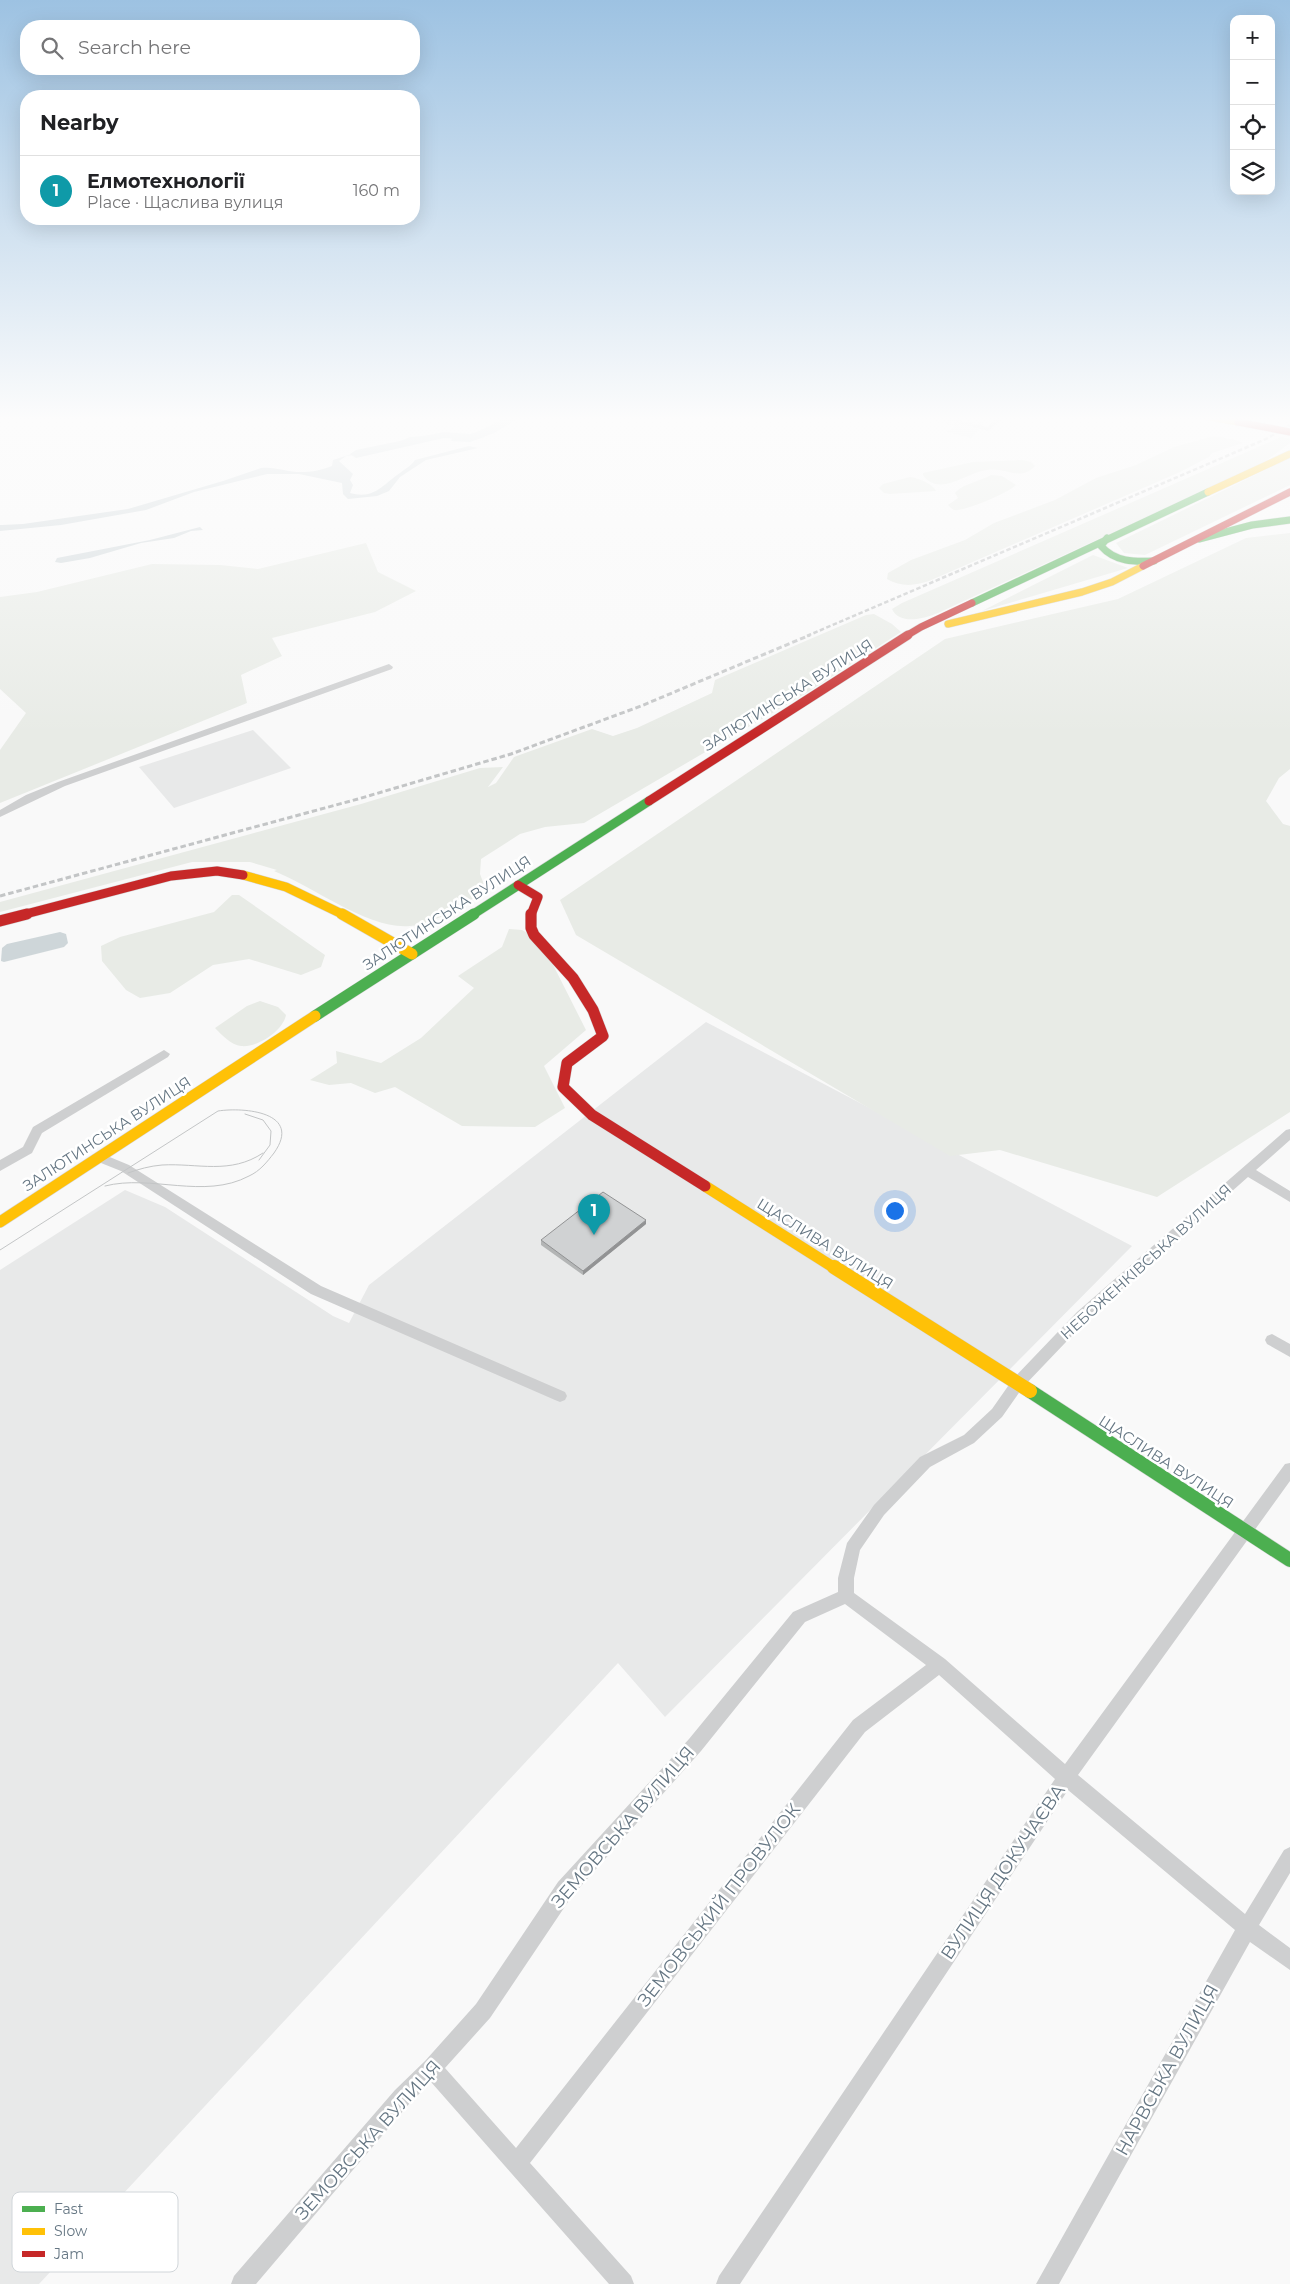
<!DOCTYPE html>
<meta charset="utf-8">
<style>
:root{--surface:#fff;--page:#f2f2f2;--text:#202124;--muted:#757577;--line:#e0e0e0;--accent:#111827}
body{margin:0;font-family:Montserrat,sans-serif;background:var(--page);color:var(--text)}
.controls{position:absolute;right:15px;top:15px;display:grid;overflow:hidden;border-radius:10px;box-shadow:0 5px 20px #0002}
.controls button{width:45px;height:45px;display:grid;place-items:center;padding:0;border:0;border-bottom:1px solid var(--line);background:var(--surface);color:var(--text);font:25px sans-serif}
.you{position:absolute;left:894px;top:1210px;width:18px;height:18px;margin:-12px;border:4px solid #fff;border-radius:50%;background:#1a73e8;box-shadow:0 0 0 8px #1a73e833}
.badge{display:grid;place-items:center;width:32px;height:32px;border-radius:50%;background:var(--accent);color:#fff;font-size:16px;font-weight:700}
.pin{position:absolute;translate:-50% -41px;filter:drop-shadow(0 1px 2px #0008)}
.pin::after{content:'';position:absolute;top:26px;width:18px;height:15px;background:inherit;clip-path:polygon(0 0,100% 0,50% 100%)}
.list{margin:0;padding:0;list-style:none}
h2{display:flex;justify-content:space-between;align-items:center;height:65px;margin:0;padding:0 20px;font-size:21px}
h2 small{font-size:16px;font-weight:400;color:var(--muted)}
.list li{display:grid;grid-template-columns:32px 1fr auto;gap:15px;align-items:center;box-sizing:border-box;height:70px;padding:0 20px;border-top:1px solid var(--line)}
.list b{display:block;font-size:19px;white-space:nowrap}
.list p{margin:0;font-size:16px;white-space:nowrap;color:var(--muted)}
.list em{font-size:16px;font-style:normal;color:var(--muted)}
.icon{flex:none;width:28px;height:28px;fill:none;stroke:currentColor;stroke-width:2;stroke-linecap:round;stroke-linejoin:round}
.map{position:relative;flex:none;width:1290px;height:2284px;overflow:hidden}
.search{position:absolute;background:var(--surface);box-shadow:0 5px 20px #0002;left:20px;top:20px;width:400px;height:55px;display:flex;align-items:center;gap:12px;box-sizing:border-box;padding:0 18px;border-radius:20px;color:var(--muted);font-size:19px}
.panel{position:absolute;background:var(--surface);box-shadow:0 5px 20px #0002;left:20px;top:90px;width:400px;height:135px;border-radius:20px}
.map>svg:first-child{display:block}
.built{fill:#e8e9e9}
.green{fill:#e8ebe6}
.water{fill:#ced6d9}
.lines{fill:none;stroke-linecap:round;stroke-linejoin:round}
.river{fill:#ced6d9;fill-rule:evenodd}
.fast-far3-casing{stroke:#d5d6d7;stroke-width:8}
.fast-far2-casing{stroke:#d5d6d7;stroke-width:10}
.fast-far1-casing{stroke:#d5d6d7;stroke-width:12}
.fast-casing{stroke:#d5d6d7;stroke-width:15}
.slow-far3-casing{stroke:#d5d6d7;stroke-width:8}
.slow-far2-casing{stroke:#d5d6d7;stroke-width:10}
.slow-far1-casing{stroke:#d5d6d7;stroke-width:12}
.slow-casing{stroke:#d5d6d7;stroke-width:15}
.jam-far2-casing{stroke:#d5d6d7;stroke-width:8}
.jam-far1-casing{stroke:#d5d6d7;stroke-width:10}
.jam-casing{stroke:#d5d6d7;stroke-width:12}
.street{fill:#cecfd0;fill-rule:evenodd}
.fast-far3{stroke:#4caf50;stroke-width:7}
.fast-far2{stroke:#4caf50;stroke-width:9}
.fast-far1{stroke:#4caf50;stroke-width:11}
.fast{stroke:#4caf50;stroke-width:14}
.slow-far3{stroke:#ffc107;stroke-width:7}
.slow-far2{stroke:#ffc107;stroke-width:9}
.slow-far1{stroke:#ffc107;stroke-width:11}
.slow{stroke:#ffc107;stroke-width:14}
.jam-far2{stroke:#c62828;stroke-width:7}
.jam-far1{stroke:#c62828;stroke-width:9}
.jam{stroke:#c62828;stroke-width:11}
.tram{stroke:#c3c5c6;stroke-width:1}
.rail-far1{stroke:#c3c5c6;stroke-width:2.5;stroke-dasharray:4.5 2.5;stroke-linecap:butt}
.rail{stroke:#c3c5c6;stroke-width:3;stroke-dasharray:5.5 3;stroke-linecap:butt}
.jam-bridge-casing{stroke:#d5d6d6;stroke-width:8;stroke-linecap:butt}
.jam-bridge{stroke:#c62828;stroke-width:7}
.wall{fill:#b3b5b5}
.shaded-wall{fill:#929394}
.building{fill:#d0d2d3;stroke:#929394}
.labels{text-anchor:middle;stroke-width:5;stroke-linejoin:round;paint-order:stroke}
.street-label{font-size:15px;fill:#657683;stroke:#fff}
.near-street-label{font-size:18px;fill:#657683;stroke:#fff}
.key{fill:#fff;stroke:#d1d6da;stroke-width:1}
.key-label{font-size:14px;fill:#657683}
</style>
<div class="map">
<svg width="1290" height="2284" viewBox="0 0 1290 2284">
<rect width="100%" height="100%" fill="#f9f9f9"/>
<g class="built">
<polygon points="915,416 992,416 971,438 947,432 955,426"/>
<polygon points="253,730 291,768 174,808 139,767"/>
<polygon points="706,1022 1132,1246 665,1717 618,1663 39,2284 0,2284 0,1270 125,1190 165,1207 333,1316 349,1323 369,1285"/>
</g>
<g class="green">
<path d="M1214,436L1236,440L1243,443L1212,453L1209,457L1180,472L929,581C914,586 901,587 887,579L888,573L911,560L965,540L994,523L1055,500L1096,478L1136,465L1174,447Z"/>
<path d="M1281,437L1290,439V443L1263,463L938,613C925,618 900,626 892,609L902,603Z"/>
<polygon points="1290,458 1290,485 1145,555 1124,553 1116,543"/>
<path d="M1022,460L1031,462L1035,466C1020,482 1006,467 987,470C967,472 939,498 923,475V473L973,462Z"/>
<path d="M991,475L1002,476L1016,485C1010,492 964,512 954,510C952,509 950,507 948,505L958,498L955,493C962,484 981,481 991,475Z"/>
<path d="M910,477C918,478 933,484 936,491L890,494L884,493L879,488L883,484Z"/>
<polygon points="1290,533 1290,769 1279,778 1266,801 1283,824 1290,826 1290,1112 1157,1197 1000,1150 950,1156 576,935 560,900 945,639 1118,599 1246,538"/>
<polygon points="366,543 378,572 416,591 375,612 272,638 282,656 241,675 247,703 0,803 0,750 26,713 0,689 0,597 37,592 152,564 220,565 258,569"/>
<polygon points="1093,555 1128,568 982,611"/>
<path d="M874,614L892,624L901,632L808,692L584,823L545,827L520,834L481,859L480,874L486,890C465,904 435,924 410,926C369,930 314,887 274,871L277,870L250,862H192L0,912V902L361,804L480,768L503,767L488,787L496,783L514,757L592,729L613,736L637,728L712,693L715,680L866,615Z"/>
<polygon points="232,895 239,895 325,955 321,967 301,975 249,959 213,965 170,993 140,998 126,990 102,961 101,946 120,937 214,912"/>
<polygon points="509,929 522,930 541,941 586,1030 544,1066 565,1108 535,1127 462,1126 395,1087 375,1093 351,1083 329,1085 310,1080 337,1063 336,1051 381,1063 421,1038 474,988 458,976 502,947"/>
<path d="M260,1001L278,1007L286,1015C283,1031 257,1048 241,1046C231,1045 222,1035 215,1028L247,1006Z"/>
</g>
<g class="water">
<path d="M509,416H518L484,437L470,442L451,441L452,438C419,431 379,452 346,456L339,461L353,474L350,480L353,485L350,493C375,500 383,484 400,473C406,468 411,466 415,460L469,446L478,448L426,460L400,477L389,491L377,496L348,499L343,494L342,483L299,474H267L194,492L146,510L61,525L0,531V525H2L23,524L128,509L223,481L261,468C270,467 276,469 284,470C299,474 318,472 332,466L333,460L358,452L396,443L410,437L445,434L454,436L473,434Z"/>
<polygon points="200,527 203,530 191,531 174,538 141,543 90,558 61,563 55,562 57,558 150,540"/>
<polygon points="60,932 66,934 68,943 64,947 4,962 1,961 2,948 7,944"/>
</g>
<g class="lines">
<polygon class="river" points="508,416 522,416 494,433 475,440 444,438 356,458 350,454 356,450 444,432 470,434 486,429"/>
<defs>
<g id="fast-far3">
<path d="M1107,538L1101,546C1115,562 1134,562 1154,561"/>
<polyline points="1199,539 1252,525 1290,520"/>
<polyline points="972,603 1208,492"/>
</g>
<polyline id="fast-far2" points="472,915 649,801"/>
<polyline id="fast-far1" points="315,1016 474,914"/>
<polyline id="fast" points="1030,1391 1290,1560"/>
<g id="slow-far3">
<polyline points="1205,416 1238,422"/>
<polyline points="1208,492 1290,454"/>
<polyline points="948,624 1082,592 1112,582 1143,566"/>
</g>
<polyline id="slow-far2" points="243,875 286,887 344,915"/>
<g id="slow-far1">
<polyline points="342,914 412,954"/>
<polyline points="705,1186 836,1269"/>
<polyline points="0,1222 315,1016"/>
</g>
<polyline id="slow" points="834,1267 1030,1391"/>
<g id="jam-far2">
<polyline points="1143,566 1290,492"/>
<polyline points="906,636 921,627 972,603"/>
</g>
<g id="jam-far1">
<polyline points="649,801 908,635"/>
<polyline points="518,885 538,897 531,915"/>
<polyline points="22,915 171,876 217,871 243,875"/>
</g>
<g id="jam">
<polyline points="531,914 531,928 534,935 573,978 593,1010 603,1036 567,1063 563,1087 592,1115 705,1186"/>
<polyline points="0,921 27,914"/>
</g>
</defs>
<use href="#fast-far3" class="fast-far3-casing"/>
<use href="#fast-far2" class="fast-far2-casing"/>
<use href="#fast-far1" class="fast-far1-casing"/>
<use href="#fast" class="fast-casing"/>
<use href="#slow-far3" class="slow-far3-casing"/>
<use href="#slow-far2" class="slow-far2-casing"/>
<use href="#slow-far1" class="slow-far1-casing"/>
<use href="#slow" class="slow-casing"/>
<use href="#jam-far2" class="jam-far2-casing"/>
<use href="#jam-far1" class="jam-far1-casing"/>
<use href="#jam" class="jam-casing"/>
<g class="street">
<polygon points="933,416 943,416 987,427 999,416 1006,416 988,431"/>
<polygon points="389,664 393,667 392,669 65,786 0,817 0,810 26,795 58,782"/>
<polygon points="164,1050 170,1054 168,1057 42,1133 32,1153 0,1171 0,1160 23,1147 33,1127"/>
<path d="M1290,1129V1140L1256,1170L1290,1191V1202L1248,1177L1087,1320L1023,1387L1002,1417L974,1443L930,1467L884,1515L860,1550L854,1578V1593L945,1659L1065,1764L1285,1464L1290,1463V1481L1078,1775L1245,1914L1284,1850L1290,1847V1873L1259,1925L1290,1948V1970L1250,1942L1059,2284H1036L1235,1930L1068,1790L740,2284H716L719,2276L1055,1779L939,1675L865,1732L530,2163L631,2276L634,2284H609L431,2082L409,2104L256,2284H231L234,2276L395,2090L425,2061L476,2004L558,1882L689,1739L793,1612L838,1592V1578L847,1543L874,1505L920,1457L964,1435L992,1409L1013,1379L1077,1312L1286,1130ZM845,1604L926,1665L853,1720L516,2148L445,2068L490,2018L572,1896L701,1751L805,1622Z"/>
<polygon points="100,1153 129,1165 321,1286 565,1392 567,1396 565,1400 560,1402 555,1400 311,1294 121,1171 96,1161 94,1158 96,1155"/>
<polygon points="1272,1334 1290,1344 1290,1357 1267,1344 1265,1340 1267,1336"/>
</g>
<use href="#fast-far3" class="fast-far3"/>
<use href="#fast-far2" class="fast-far2"/>
<use href="#fast-far1" class="fast-far1"/>
<use href="#fast" class="fast"/>
<use href="#slow-far3" class="slow-far3"/>
<use href="#slow-far2" class="slow-far2"/>
<use href="#slow-far1" class="slow-far1"/>
<use href="#slow" class="slow"/>
<use href="#jam-far2" class="jam-far2"/>
<use href="#jam-far1" class="jam-far1"/>
<use href="#jam" class="jam"/>
<g class="tram">
<polyline points="245,1114 263,1120 271,1131 270,1145 259,1160"/>
<path d="M128,1173C139,1169 150,1166 162,1165C198,1163 230,1175 263,1153"/>
<path d="M0,1250L218,1111C244,1107 303,1112 274,1153C267,1162 260,1171 249,1176C204,1200 151,1174 105,1186"/>
</g>
<polyline class="rail-far1" points="807,636 1266,439 1290,425"/>
<polyline class="rail" points="0,896 358,799 511,754 641,706 810,635"/>
<defs>
<polyline id="jam-bridge" points="1238,422 1290,432"/>
</defs>
<use href="#jam-bridge" class="jam-bridge-casing"/>
<use href="#jam-bridge" class="jam-bridge"/>
</g>
<polygon class="wall" points="646,1224 583,1275 541,1245 541,1240"/>
<polygon class="shaded-wall" points="646,1220 646,1224 583,1275 583,1271"/>
<polygon class="building" points="603,1192 646,1220 583,1271 541,1240"/>
<linearGradient id="sky" x2="0" y2="1"><stop stop-color="#9dc2e2"/><stop offset="0.57" stop-color="#fcfcfc"/><stop offset="1" stop-color="#fcfcfc" stop-opacity="0"/></linearGradient>
<rect width="1290" height="735" fill="url(#sky)"/>
<g class="labels">
<g class="street-label">
<text transform="translate(788 695) rotate(-32)" y="5">ЗАЛЮТИНСЬКА ВУЛИЦЯ</text>
<text transform="translate(447 913) rotate(-33)" y="5">ЗАЛЮТИНСЬКА ВУЛИЦЯ</text>
<text transform="translate(107 1134) rotate(-33)" y="5">ЗАЛЮТИНСЬКА ВУЛИЦЯ</text>
<text transform="translate(825 1244) rotate(32)" y="5">ЩАСЛИВА ВУЛИЦЯ</text>
<text transform="translate(1146 1262) rotate(-42)" y="5">НЕБОЖЕНКІВСЬКА ВУЛИЦЯ</text>
<text transform="translate(1166 1462) rotate(33)" y="5">ЩАСЛИВА ВУЛИЦЯ</text>
</g>
<g class="near-street-label">
<text transform="translate(623 1827) rotate(-49)" y="6">ЗЕМОВСЬКА ВУЛИЦЯ</text>
<text transform="translate(1003 1872) rotate(-56)" y="6">ВУЛИЦЯ ДОКУЧАЄВА</text>
<text transform="translate(719 1905) rotate(-52)" y="6">ЗЕМОВСЬКИЙ ПРОВУЛОК</text>
<text transform="translate(1167 2070) rotate(-61)" y="6">НАРВСЬКА ВУЛИЦЯ</text>
<text transform="translate(368 2140) rotate(-48)" y="6">ЗЕМОВСЬКА ВУЛИЦЯ</text>
</g>
</g>
<rect x="12" y="2192" width="166" height="80" rx="8" class="key"/>
<rect x="22" y="2206" width="23" height="6" fill="#4caf50"/>
<rect x="22" y="2228" width="23" height="7" fill="#ffc107"/>
<rect x="22" y="2251" width="23" height="6" fill="#c62828"/>
<g class="key-label">
<text x="54" y="2214">Fast</text>
<text x="54" y="2236">Slow</text>
<text x="54" y="2259">Jam</text>
</g>
</svg>
<div class="controls">
<button>+</button>
<button>−</button>
<button><svg class="icon" aria-label="locate" viewBox="0 0 24 24"><circle cx="12" cy="12" r="6"/><path d="M12 2v4M12 18v4M2 12h4M18 12h4"/></svg></button>
<button><svg class="icon" aria-label="layers" viewBox="0 0 24 24"><path d="M12 4l9 5-9 5-9-5zM3 14l9 5 9-5"/></svg></button>
</div>
<div class="you"></div>
<div class="pin badge" style="left:594px;top:1235px;background:#0f9aa8">1</div>
<div class="search"><svg class="icon" aria-label="search" viewBox="0 0 24 24"><circle cx="10" cy="10" r="6"/><path d="M15 15l6 6"/></svg>Search here</div>
<section class="panel">
<h2>Nearby<small></small></h2>
<ul class="list">
<li><span class="badge" style="background:#0f9aa8">1</span><div><b>Елмотехнології</b><p>Place · Щаслива вулиця</p></div><em>160 m</em></li>
</ul>
</section>
</div>
